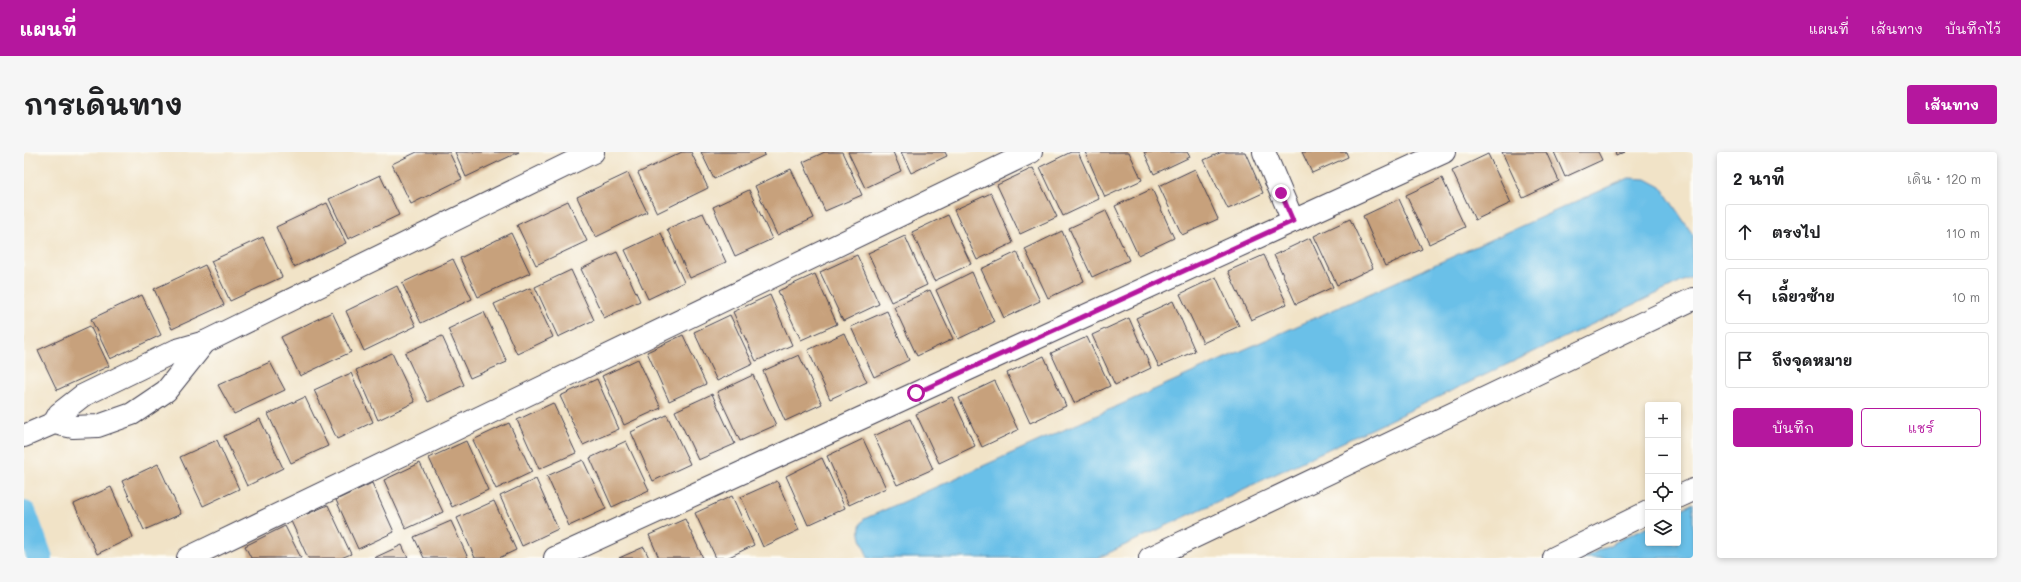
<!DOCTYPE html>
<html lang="th">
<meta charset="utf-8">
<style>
:root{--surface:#fff;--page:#f6f6f6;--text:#202124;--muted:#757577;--line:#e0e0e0;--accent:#b5179e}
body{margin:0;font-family:Mali,"Playpen Sans Thai",sans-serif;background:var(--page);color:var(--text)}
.controls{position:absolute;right:12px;bottom:12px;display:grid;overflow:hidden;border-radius:4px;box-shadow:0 2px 6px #0003}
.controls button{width:36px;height:36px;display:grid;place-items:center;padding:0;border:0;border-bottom:1px solid var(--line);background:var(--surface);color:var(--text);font:20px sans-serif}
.stop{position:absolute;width:12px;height:12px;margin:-9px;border:3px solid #b5179e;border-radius:50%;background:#fff}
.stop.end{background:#b5179e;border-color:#fff;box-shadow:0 1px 4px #0008}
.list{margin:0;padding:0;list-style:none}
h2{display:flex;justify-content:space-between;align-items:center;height:52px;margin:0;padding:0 16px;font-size:17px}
h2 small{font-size:13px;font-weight:400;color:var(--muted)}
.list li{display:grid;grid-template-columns:26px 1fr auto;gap:12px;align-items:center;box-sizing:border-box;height:56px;margin:0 8px 8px;padding:0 8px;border:1px solid var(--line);border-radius:4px}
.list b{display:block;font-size:15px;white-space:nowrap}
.list em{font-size:13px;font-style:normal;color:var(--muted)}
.actions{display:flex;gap:8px;padding:12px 16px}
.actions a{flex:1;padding:9px 0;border:1px solid var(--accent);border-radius:4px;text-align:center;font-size:14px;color:var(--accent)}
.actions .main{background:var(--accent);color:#fff}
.icon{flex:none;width:22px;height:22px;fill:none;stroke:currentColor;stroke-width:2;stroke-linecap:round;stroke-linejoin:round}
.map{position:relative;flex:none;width:1669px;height:406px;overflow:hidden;border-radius:4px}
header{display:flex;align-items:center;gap:24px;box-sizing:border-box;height:56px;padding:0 20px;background:var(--accent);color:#fff}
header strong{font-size:19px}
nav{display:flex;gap:22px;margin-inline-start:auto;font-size:14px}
.intro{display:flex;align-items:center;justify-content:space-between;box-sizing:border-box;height:96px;padding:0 24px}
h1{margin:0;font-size:28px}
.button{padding:10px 18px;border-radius:4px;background:var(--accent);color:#fff;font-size:14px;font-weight:700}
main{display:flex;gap:24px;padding:0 24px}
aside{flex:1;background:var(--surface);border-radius:4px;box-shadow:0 2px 6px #0003}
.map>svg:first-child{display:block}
.water{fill:#6bc0e8;stroke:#467192}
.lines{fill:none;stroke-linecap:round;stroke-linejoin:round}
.canal{stroke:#6bc0e8;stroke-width:26}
.building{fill:#c7a17c}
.minor-casing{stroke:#413f50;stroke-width:24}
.minor{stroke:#fff;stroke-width:22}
.route{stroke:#b5179e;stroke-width:5}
</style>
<header>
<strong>แผนที่</strong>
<nav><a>แผนที่</a><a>เส้นทาง</a><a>บันทึกไว้</a></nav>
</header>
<div class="intro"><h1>การเดินทาง</h1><a class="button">เส้นทาง</a></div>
<main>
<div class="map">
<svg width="1669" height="406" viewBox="0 0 1669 406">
<rect width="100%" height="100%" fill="#fdfcf7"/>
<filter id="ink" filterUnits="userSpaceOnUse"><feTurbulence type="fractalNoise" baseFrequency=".025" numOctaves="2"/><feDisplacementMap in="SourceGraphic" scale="8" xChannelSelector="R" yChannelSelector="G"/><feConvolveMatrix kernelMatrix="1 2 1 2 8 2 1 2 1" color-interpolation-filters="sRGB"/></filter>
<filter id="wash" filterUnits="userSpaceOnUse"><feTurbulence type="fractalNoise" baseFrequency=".012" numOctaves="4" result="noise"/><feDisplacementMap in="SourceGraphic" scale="16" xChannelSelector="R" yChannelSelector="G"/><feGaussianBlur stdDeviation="0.9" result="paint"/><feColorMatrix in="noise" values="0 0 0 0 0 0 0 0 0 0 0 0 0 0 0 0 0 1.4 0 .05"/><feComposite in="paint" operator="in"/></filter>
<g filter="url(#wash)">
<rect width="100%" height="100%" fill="#f1e3c7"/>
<g class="water">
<path d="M1605,26L1622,27L1637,35L1669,83V122L1666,126L1074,406H844C840,394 830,377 840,367Z"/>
<polygon points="1669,351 1669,406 1559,406 1624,374 1624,391 1654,391 1654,359"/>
</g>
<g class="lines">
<polyline class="canal" points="0,362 16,406"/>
</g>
<g id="blocks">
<g class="building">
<polygon points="393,0 425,0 438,27 387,52 368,12"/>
<polygon points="431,0 495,0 442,25"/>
<polygon points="658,0 667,0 684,36 633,61 614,21"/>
<polygon points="677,0 740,0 741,3 690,27"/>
<polygon points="801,0 818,0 838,43 801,59 779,10"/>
<polygon points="824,0 869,0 877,19 841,36"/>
<polygon points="877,0 921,0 923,4 887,21"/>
<polygon points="1047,0 1054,0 1075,47 1039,64 1016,15"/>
<polygon points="1061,0 1105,0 1118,28 1081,45"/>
<polygon points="1120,0 1163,0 1166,5 1130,22"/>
<polygon points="1198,0 1221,0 1239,41 1204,57 1180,8"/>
<polygon points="1278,0 1322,0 1324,5 1288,21"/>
<polygon points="1478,0 1522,0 1535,29 1499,46"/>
<polygon points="1530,0 1574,0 1578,8 1541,25"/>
<polygon points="1591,0 1601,0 1592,4"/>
<polygon points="1464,2 1487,51 1451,68 1428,19"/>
<polygon points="1009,16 1033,65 996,82 973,33"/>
<polygon points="767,17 790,66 753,83 731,34"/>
<polygon points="1171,17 1194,67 1158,83 1135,34"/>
<polygon points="604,21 623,60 572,85 553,45"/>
<polygon points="356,23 375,63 324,87 305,47"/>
<polygon points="1418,26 1441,75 1405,92 1382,43"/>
<polygon points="1128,37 1150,86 1114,103 1091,54"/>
<polygon points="725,38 748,87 711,104 689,55"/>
<polygon points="967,41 989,91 953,108 930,58"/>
<polygon points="1375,47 1398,97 1361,114 1339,64"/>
<polygon points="544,49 563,89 512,113 493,73"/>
<polygon points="303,51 322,91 270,115 252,75"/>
<polygon points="1082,59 1105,108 1068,125 1045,76"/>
<polygon points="679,61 702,110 666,126 643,77"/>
<polygon points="924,63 947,112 910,129 888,80"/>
<polygon points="1326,67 1349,116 1313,133 1290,84"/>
<polygon points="1038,79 1060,129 1024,146 1001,97"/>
<polygon points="487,81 506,121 454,145 436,106"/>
<polygon points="637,81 660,130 624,147 601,98"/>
<polygon points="881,84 903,133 867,150 844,101"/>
<polygon points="239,85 258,125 206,149 187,109"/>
<polygon points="1286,86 1309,135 1272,152 1250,103"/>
<polygon points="593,100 616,149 580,166 557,117"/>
<polygon points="993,100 1016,149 980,166 957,117"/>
<polygon points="833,103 855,152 819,169 796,120"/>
<polygon points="1240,103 1263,152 1227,168 1204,119"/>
<polygon points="429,107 448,147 397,171 378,131"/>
<polygon points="181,113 200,153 148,177 130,137"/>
<polygon points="547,118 570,168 534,185 511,135"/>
<polygon points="948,120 970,170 934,187 912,138"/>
<polygon points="791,122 813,172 777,188 754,139"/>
<polygon points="1192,125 1215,174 1179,191 1156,142"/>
<polygon points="373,134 392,174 340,199 322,159"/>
<polygon points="506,136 529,185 493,202 470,152"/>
<polygon points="906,138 929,187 893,204 870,155"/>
<polygon points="118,143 137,183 86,207 67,167"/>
<polygon points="746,143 768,193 732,209 709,160"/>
<polygon points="1149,149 1171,199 1135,215 1112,166"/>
<polygon points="863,159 885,208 850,225 827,175"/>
<polygon points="308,160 327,200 276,224 257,185"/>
<polygon points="460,160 483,210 446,226 424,177"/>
<polygon points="706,163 729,212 693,229 670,180"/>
<polygon points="1105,166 1127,216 1091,233 1068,183"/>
<polygon points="66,174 85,214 33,238 14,198"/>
<polygon points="820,181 843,230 806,247 784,198"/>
<polygon points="659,183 682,232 645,249 623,200"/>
<polygon points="418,184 440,233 404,250 381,201"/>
<polygon points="1063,185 1086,234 1050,251 1027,201"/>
<polygon points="368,201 391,250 354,268 332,218"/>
<polygon points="775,203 798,252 761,269 739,219"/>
<polygon points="1020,204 1042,254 1006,271 983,221"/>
<polygon points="614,207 637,256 600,273 578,224"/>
<polygon points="246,210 261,238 210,262 194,233"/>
<polygon points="327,221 349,270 313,287 290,238"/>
<polygon points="729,223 752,273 716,289 693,240"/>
<polygon points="573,227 595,277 559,293 536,244"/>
<polygon points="971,229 994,278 958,295 935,246"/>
<polygon points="688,242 711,292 674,308 651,259"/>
<polygon points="281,245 304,294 267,311 244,262"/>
<polygon points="928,245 951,294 915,311 892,262"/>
<polygon points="529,251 552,301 515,317 493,268"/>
<polygon points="643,263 666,312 629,329 607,280"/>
<polygon points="236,267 259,316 223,334 200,284"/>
<polygon points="886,267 909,317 873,333 850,284"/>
<polygon points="485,271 508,320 472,337 449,288"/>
<polygon points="839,287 862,336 825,353 803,304"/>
<polygon points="193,288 215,337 179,354 156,305"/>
<polygon points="442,289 464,338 428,355 405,306"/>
<polygon points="602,289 625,338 588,355 566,306"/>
<polygon points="798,306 821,356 784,373 762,324"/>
<polygon points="559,308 582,357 545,374 523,324"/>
<polygon points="396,311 419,360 382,377 360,328"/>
<polygon points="134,312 157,362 120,378 98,329"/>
<polygon points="512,327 534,377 498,394 476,344"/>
<polygon points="753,329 775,378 739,395 717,345"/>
<polygon points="348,331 370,380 334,397 312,348"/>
<polygon points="87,335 109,385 73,402 50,352"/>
<polygon points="708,344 730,393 703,406 692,406 671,361"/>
<polygon points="470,349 492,398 475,406 451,406 433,366"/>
<polygon points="304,353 327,402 317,406 284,406 267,369"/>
<polygon points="661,367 679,406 635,406 625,383"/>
<polygon points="427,369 444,406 400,406 390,385"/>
<polygon points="261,374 277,406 227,406 221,394"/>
<polygon points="378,393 384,406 350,406"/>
<polygon points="620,395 625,406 595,406"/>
</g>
</g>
</g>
<g filter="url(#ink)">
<use href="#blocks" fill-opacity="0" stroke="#413f50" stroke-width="1"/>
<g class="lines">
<defs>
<g id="minor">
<polyline points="1240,0 1269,69"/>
<polyline points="181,190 569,0"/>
<polyline points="0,284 30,271 49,275 74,274 108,262 142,239 181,190 153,198 58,244 35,262 30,271"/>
<polyline points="1654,345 1669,338"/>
<polyline points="164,406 1007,0"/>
<polyline points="531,406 1420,0"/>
<polyline points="1126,406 1669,147"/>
<polyline points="1530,406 1624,360"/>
</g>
</defs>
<use href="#minor" class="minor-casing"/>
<use href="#minor" class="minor"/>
</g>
</g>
<g class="lines" filter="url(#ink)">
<polyline class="route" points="892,241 1269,69 1257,41"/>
</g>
</svg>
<div class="controls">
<button>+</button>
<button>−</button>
<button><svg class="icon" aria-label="locate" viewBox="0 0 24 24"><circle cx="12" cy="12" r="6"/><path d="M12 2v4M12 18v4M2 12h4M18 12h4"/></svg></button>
<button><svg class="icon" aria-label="layers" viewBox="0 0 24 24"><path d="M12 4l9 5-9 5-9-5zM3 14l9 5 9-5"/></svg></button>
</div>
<div class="stop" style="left:892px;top:241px"></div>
<div class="stop end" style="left:1257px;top:41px"></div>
</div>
<aside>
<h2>2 นาที<small>เดิน · 120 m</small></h2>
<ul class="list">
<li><svg class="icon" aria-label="ahead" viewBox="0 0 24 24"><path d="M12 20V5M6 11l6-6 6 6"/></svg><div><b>ตรงไป</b></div><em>110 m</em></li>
<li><svg class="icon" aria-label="left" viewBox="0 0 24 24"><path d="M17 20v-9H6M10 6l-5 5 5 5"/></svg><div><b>เลี้ยวซ้าย</b></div><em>10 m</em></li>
<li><svg class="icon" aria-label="arrive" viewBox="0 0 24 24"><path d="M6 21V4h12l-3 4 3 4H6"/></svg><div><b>ถึงจุดหมาย</b></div></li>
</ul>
<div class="actions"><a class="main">บันทึก</a><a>แชร์</a></div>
</aside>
</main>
